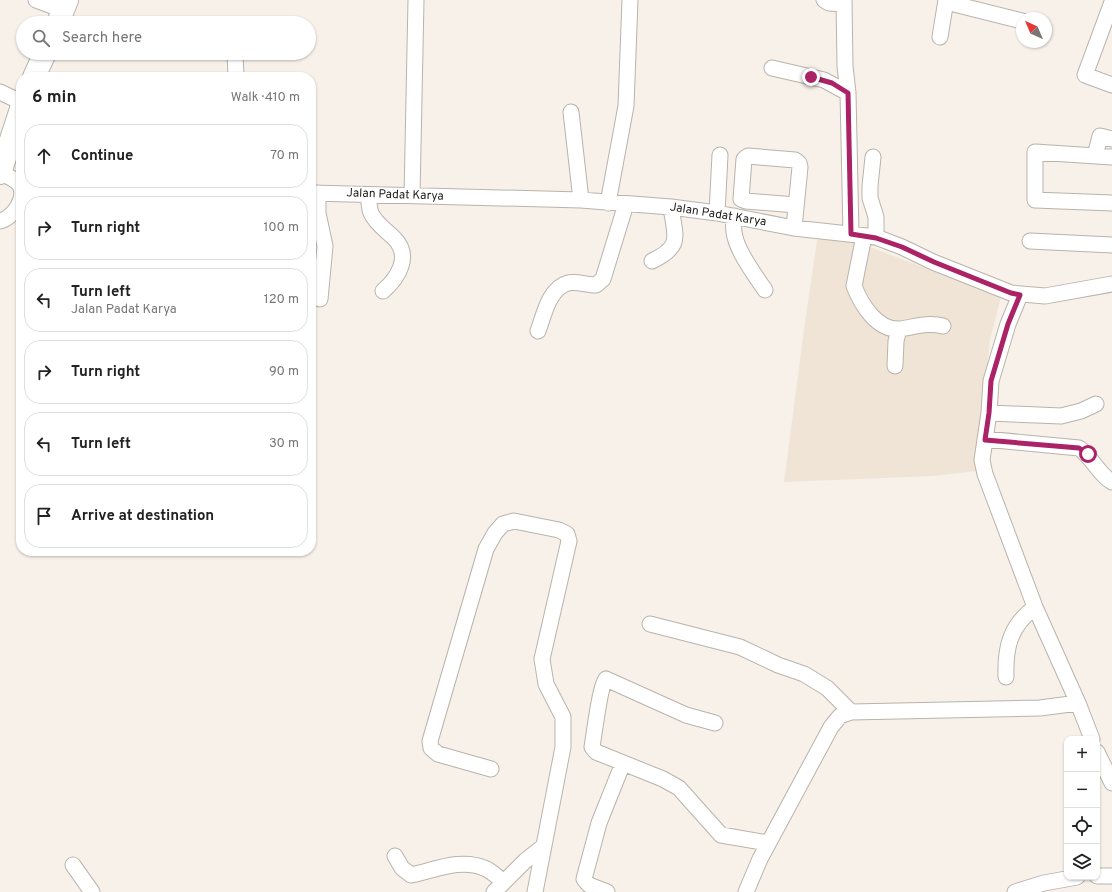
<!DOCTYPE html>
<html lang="en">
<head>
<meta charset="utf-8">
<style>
	:root { --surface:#fff; --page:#f6f6f6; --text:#222; --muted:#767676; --line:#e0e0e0 }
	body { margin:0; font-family:Overpass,sans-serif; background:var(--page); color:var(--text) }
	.controls { position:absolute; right:12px; bottom:12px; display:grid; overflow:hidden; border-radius:8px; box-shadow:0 1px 3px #0004 }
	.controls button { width:36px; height:36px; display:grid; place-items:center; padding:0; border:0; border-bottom:1px solid var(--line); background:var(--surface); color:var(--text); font:20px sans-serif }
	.compass { position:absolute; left:1016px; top:12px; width:36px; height:36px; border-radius:50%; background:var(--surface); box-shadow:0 1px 3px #0004; rotate:316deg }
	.stop { position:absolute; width:12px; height:12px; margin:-9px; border:3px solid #ab2266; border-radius:50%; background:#fff }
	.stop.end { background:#ab2266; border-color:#fff; box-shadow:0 1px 4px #0008 }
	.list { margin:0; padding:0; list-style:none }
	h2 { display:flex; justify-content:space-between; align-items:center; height:52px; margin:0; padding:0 16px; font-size:17px }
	h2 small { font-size:13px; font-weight:400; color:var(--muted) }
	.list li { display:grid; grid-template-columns:26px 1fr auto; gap:12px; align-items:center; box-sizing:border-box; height:64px; margin:0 8px 8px; padding:0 8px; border:1px solid var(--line); border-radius:16px }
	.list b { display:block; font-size:15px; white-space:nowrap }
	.list p { margin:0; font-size:13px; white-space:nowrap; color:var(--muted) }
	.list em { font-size:13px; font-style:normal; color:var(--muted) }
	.icon { flex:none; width:22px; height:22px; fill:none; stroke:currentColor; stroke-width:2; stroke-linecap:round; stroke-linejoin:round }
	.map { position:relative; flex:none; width:1112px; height:892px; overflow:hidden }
	.search { position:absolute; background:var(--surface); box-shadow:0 1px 3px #0004; left:16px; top:16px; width:300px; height:44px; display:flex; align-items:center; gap:10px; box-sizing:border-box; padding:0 14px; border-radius:22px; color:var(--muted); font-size:15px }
	.panel { position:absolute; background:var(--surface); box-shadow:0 1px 3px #0004; left:16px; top:72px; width:300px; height:484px; border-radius:16px }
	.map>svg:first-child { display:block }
</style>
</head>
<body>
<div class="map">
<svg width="1112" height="892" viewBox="0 0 1112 892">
	<rect width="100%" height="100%" fill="#f7f1ea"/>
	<!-- built -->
	<path fill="#f0e4d7" d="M 818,234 L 844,237 L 1001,297 L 990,340 L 976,471 L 934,476 L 784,482 L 805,322 Z"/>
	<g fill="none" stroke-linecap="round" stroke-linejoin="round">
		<defs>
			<path id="minor" d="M 36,0 L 63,10
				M 824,0 L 829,3 L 844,4
				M 844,0 L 845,66 L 848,93 L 851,234
				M 946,2 L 1022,21
				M 1112,2 L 1085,75 L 1112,85
				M 940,37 L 946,0
				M 235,53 L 236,77
				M 772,68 L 824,80 L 848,93
				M 0,92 L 21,102
				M 571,112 L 581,200
				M 1095,156 L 1100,136 L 1112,139
				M 873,157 L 870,186 L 870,198 L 876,217 L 876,237
				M 1112,157 L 1035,152 L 1035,200 L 1112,203
				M 311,193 L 581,200 L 671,207 L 717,213 L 794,228 L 876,237 L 902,247 L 933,262 L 1011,293 L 1045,296 L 1112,284
				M 318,193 L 318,213 L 325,246 L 320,299
				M 368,195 C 369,201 369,208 371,213 C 376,224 386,230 394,238 C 412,256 398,278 383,291
				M 412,196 L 416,0
				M 608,203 L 626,106 L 630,0
				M 717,213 L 720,155
				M 734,216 C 734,221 733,227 734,232 C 736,250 755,275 765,290
				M 0,221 C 13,218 28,197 19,184 C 14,178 6,176 0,172
				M 794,228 L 800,167 L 799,163 L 795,160 L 748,156 L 744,159 L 741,199 L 746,201 L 796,205
				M 864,236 L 854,286 C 861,304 877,331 900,329 C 915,327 927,322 943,326
				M 1030,241 L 1112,245
				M 652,261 C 683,246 675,237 671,207
				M 1020,295 L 1008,324 L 991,381 L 989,413 L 982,460 L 985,474 L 1035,607 L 1078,703 L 1092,739
				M 538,331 C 544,315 549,288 568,283 C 576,281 588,285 596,285 L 603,279 L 626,204
				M 895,366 L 896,341 L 899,329
				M 989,413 L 1061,416 L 1081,411 L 1096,404
				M 985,439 L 1079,448 C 1092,457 1099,475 1112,482
				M 650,624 L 740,647 L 778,665 L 804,674 L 827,688 L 851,712
				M 1006,677 C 1005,647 1010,626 1035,607
				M 715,723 L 686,715 L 606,679 C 600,685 594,736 592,747 L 596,752 L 663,779 L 679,788 L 721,835 L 768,843
				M 1097,752 L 1112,783
				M 491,769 L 438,754 L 431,748 L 430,741 L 486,549 L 495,533 L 503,524 L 514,521 L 559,530 L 567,534 L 569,541 L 542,659 L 546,684 L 563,717 L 563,747 L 535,892
				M 395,856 L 402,868 L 411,875 C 435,870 461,858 484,868 C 491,870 498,878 504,882
				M 73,865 L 92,892
				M 1097,876 L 1112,876
				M 494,892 L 525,861 L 544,846
				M 607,892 L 589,885 L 584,879 L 599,823 L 623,763
				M 746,892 L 760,859 L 831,727 L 840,716 L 851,712 L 1040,708 L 1078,703
				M 1015,892 L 1044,883 L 1077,877"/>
			<path id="highway" d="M 58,23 L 67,0
				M 34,77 L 45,53
				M 0,173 L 21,109"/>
		</defs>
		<!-- minor casing -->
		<use href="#minor" stroke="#b9b3ac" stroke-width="17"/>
		<!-- highway casing -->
		<use href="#highway" stroke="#b9b3ac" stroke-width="24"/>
		<!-- minor -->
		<use href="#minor" stroke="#fff" stroke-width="15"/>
		<!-- highway -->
		<use href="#highway" stroke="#fff" stroke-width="22"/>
	</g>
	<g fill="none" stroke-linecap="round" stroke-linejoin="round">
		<!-- route -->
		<path stroke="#ab2266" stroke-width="5" d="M 811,77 L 832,83 L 848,93 L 851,234 L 876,238 L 902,247 L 934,262 L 1011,293 L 1020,295 L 1008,324 L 991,381 L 989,413 L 985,440 L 1079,448 L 1088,454"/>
	</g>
	<g text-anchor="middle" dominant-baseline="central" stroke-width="3" stroke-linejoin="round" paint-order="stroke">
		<!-- street labels -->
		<g font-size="12" fill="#1e1c19" stroke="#fff">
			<text transform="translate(395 195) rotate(2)">Jalan Padat Karya</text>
			<text transform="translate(718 215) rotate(9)">Jalan Padat Karya</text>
		</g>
	</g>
</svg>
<div class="controls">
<button>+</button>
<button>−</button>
<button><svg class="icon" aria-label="locate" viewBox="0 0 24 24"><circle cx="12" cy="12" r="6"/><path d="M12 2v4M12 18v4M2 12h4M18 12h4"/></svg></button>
<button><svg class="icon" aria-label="layers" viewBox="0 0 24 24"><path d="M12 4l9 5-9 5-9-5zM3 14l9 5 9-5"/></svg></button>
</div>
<svg class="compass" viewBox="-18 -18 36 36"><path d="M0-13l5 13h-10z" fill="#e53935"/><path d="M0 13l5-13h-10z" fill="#767676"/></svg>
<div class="stop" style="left:1088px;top:454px"></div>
<div class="stop end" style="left:811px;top:77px"></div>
<div class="search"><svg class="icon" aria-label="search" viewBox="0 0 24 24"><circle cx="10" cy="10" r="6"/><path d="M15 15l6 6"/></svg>Search here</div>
<section class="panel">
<h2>6 min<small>Walk · 410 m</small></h2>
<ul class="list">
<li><svg class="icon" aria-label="ahead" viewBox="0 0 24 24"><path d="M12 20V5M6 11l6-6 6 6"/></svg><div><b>Continue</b></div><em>70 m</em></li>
<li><svg class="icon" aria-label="right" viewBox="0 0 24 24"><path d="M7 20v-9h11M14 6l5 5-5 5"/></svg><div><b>Turn right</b></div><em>100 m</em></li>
<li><svg class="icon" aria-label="left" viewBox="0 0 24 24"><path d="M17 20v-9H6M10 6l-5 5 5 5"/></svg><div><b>Turn left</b><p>Jalan Padat Karya</p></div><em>120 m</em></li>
<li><svg class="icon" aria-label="right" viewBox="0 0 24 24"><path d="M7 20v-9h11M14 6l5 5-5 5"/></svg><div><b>Turn right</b></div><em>90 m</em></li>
<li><svg class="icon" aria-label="left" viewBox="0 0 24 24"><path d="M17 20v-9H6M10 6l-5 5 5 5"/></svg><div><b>Turn left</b></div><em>30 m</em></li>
<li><svg class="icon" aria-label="arrive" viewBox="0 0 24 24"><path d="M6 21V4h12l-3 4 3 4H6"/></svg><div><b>Arrive at destination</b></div></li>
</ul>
</section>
</div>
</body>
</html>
